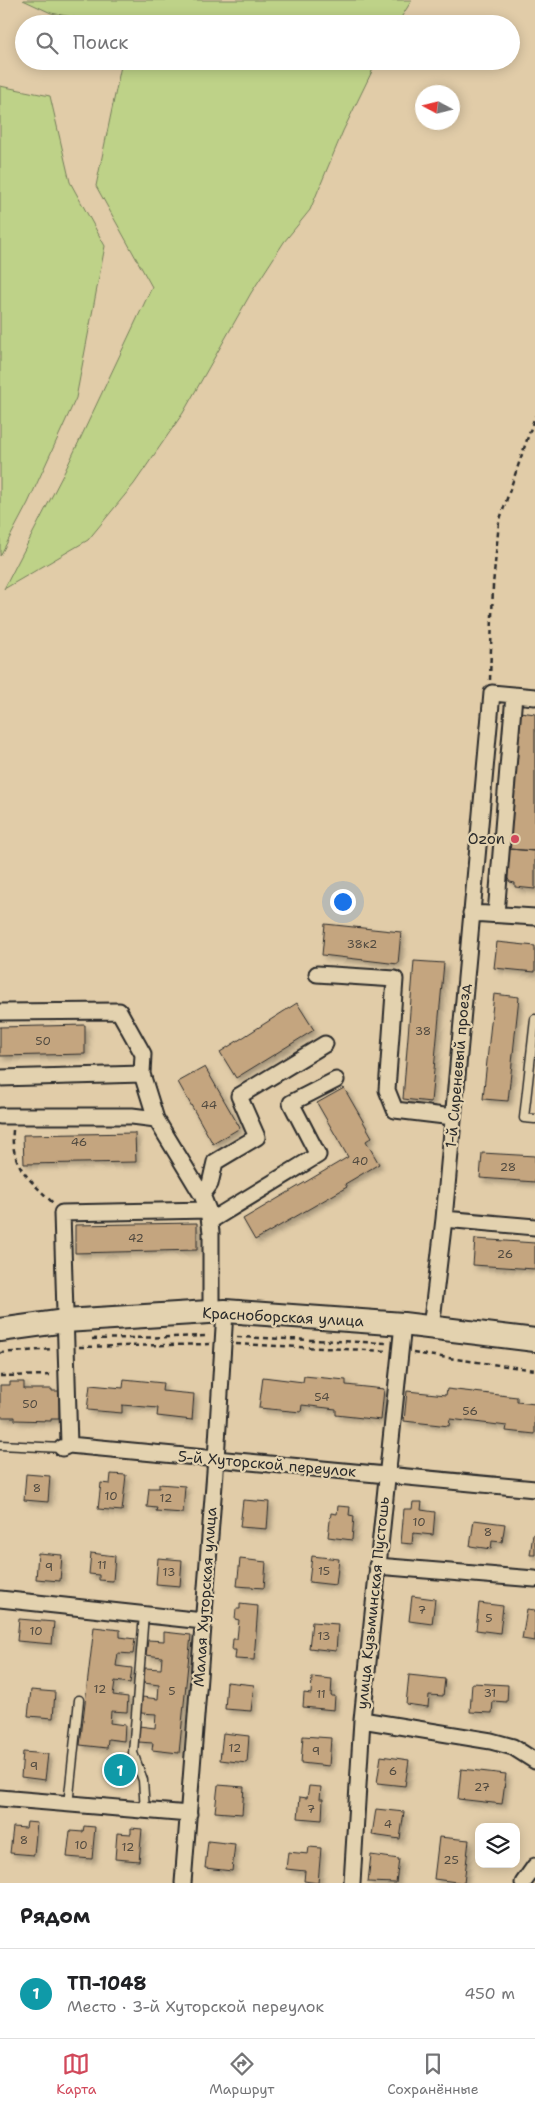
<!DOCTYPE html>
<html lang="ru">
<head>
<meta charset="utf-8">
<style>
	:root { --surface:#fff; --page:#f2f2f2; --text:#202124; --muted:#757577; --line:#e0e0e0; --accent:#d1495b }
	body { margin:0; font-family:"Shantell Sans",sans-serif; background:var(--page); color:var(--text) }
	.controls { position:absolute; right:15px; bottom:15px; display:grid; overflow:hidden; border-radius:10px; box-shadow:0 2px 12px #0003 }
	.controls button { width:45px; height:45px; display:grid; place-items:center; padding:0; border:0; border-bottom:1px solid var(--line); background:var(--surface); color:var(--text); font:25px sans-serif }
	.compass { position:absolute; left:415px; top:85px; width:45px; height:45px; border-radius:50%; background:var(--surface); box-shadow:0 2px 12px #0003; rotate:277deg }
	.you { position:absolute; left:342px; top:901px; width:18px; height:18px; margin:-12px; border:4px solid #fff; border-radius:50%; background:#1a73e8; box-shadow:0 0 0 8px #1a73e833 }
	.badge { display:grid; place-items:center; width:32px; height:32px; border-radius:50%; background:var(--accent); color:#fff; font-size:16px; font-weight:700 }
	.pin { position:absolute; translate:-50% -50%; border:2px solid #fff; box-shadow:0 1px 5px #0006 }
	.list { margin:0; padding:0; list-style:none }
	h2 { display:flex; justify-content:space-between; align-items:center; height:65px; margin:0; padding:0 20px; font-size:21px }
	h2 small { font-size:16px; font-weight:400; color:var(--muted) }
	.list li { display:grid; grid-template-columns:32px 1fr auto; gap:15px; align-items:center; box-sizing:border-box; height:90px; padding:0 20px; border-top:1px solid var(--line) }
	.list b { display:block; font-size:19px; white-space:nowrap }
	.list p { margin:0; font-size:16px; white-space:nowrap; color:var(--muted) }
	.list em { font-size:16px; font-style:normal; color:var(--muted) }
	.icon { flex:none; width:28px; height:28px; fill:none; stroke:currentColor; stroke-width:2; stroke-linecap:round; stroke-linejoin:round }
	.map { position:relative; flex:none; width:535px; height:1883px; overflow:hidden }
	.search { position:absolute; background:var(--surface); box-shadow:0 2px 12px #0003; left:15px; right:15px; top:15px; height:55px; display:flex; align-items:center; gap:12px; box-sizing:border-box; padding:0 18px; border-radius:28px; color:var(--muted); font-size:19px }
	.sheet { height:155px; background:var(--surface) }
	nav { display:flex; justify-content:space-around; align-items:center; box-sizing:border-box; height:70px; border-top:1px solid var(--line); background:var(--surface); font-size:14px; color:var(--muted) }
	nav a { display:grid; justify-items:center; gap:2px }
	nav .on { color:var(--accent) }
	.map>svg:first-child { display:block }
</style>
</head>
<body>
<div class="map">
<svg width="535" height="1883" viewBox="0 0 535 1883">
	<defs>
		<filter id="shadow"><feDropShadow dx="3.5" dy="3.5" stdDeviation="2.5" flood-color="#0004"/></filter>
	</defs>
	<rect width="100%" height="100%" fill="#e1cca8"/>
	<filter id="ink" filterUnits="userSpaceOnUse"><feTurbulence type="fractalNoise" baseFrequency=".02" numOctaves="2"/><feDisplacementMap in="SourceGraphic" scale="10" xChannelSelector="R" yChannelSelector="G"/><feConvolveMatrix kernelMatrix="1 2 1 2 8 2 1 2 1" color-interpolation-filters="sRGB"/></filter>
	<g filter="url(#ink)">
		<!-- green -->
		<path fill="#bed288" stroke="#747e5a" d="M 23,0 L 412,0 L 397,24 L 101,24 L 99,22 L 51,13 Z
			M 122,61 L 377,61 L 343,131 L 310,210 L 284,242 L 251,293 L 183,413 L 134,484 L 88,540 L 4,589 L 65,471 L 152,287 L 96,186 Z
			M 0,86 L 50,96 L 70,182 L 105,246 L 76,398 L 28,503 L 0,556 Z"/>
		<!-- building -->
		<path fill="#c4a57f" stroke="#2b2b2b" filter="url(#shadow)" d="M 520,712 L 535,714 L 535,851 L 509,849 Z
			M 509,849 L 535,851 L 535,889 L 515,887 L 515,883 L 510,882 L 506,876 Z
			M 325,924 L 401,932 L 398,964 L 322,955 Z
			M 497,942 L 535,946 L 535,972 L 494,968 Z
			M 414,961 L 444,963 L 431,1102 L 403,1099 Z
			M 494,994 L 519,997 L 508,1101 L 483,1099 Z
			M 297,1003 L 314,1030 L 236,1078 L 220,1052 Z
			M 85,1025 L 85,1054 L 0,1056 L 0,1027 Z
			M 205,1067 L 240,1128 L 213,1144 L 178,1082 Z
			M 344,1088 L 372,1137 L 366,1141 L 379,1164 L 345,1184 L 347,1187 L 255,1240 L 243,1219 L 348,1157 L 317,1103 Z
			M 135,1133 L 136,1162 L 24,1164 L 23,1135 Z
			M 482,1153 L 535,1156 L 535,1182 L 480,1178 Z
			M 197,1223 L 197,1250 L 75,1253 L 75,1225 Z
			M 475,1239 L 535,1243 L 535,1269 L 473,1265 Z
			M 304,1376 L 346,1380 L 346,1385 L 384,1389 L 381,1420 L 336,1415 L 336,1409 L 302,1405 L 301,1412 L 259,1408 L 263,1377 L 303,1382 Z
			M 124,1379 L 163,1383 L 162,1391 L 194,1394 L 192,1420 L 157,1416 L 158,1408 L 122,1405 L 122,1413 L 87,1410 L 90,1385 L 123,1388 Z
			M 10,1382 L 24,1382 L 24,1389 L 52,1389 L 52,1391 L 59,1391 L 59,1419 L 51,1419 L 51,1421 L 15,1420 L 15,1417 L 0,1417 L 0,1385 L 10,1385 Z
			M 447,1389 L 517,1397 L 517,1402 L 535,1404 L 535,1434 L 506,1431 L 507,1426 L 450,1419 L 449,1426 L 404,1421 L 407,1391 L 446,1395 Z
			M 26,1474 L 50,1476 L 48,1502 L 24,1500 Z
			M 111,1474 L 126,1475 L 122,1511 L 98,1509 L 101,1483 L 110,1484 Z
			M 159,1484 L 185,1486 L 183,1513 L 156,1511 L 157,1508 L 147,1507 L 149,1488 L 159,1488 Z
			M 243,1500 L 269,1502 L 267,1529 L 240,1527 Z
			M 413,1502 L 422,1502 L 421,1510 L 435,1512 L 433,1535 L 413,1533 L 412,1544 L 401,1543 L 404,1509 L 412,1509 Z
			M 338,1506 L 350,1507 L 349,1515 L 354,1516 L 352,1540 L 328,1537 L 331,1513 L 337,1514 Z
			M 474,1520 L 505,1524 L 502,1542 L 492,1541 L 491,1549 L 470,1546 Z
			M 533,1534 L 535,1534 L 535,1555 L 530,1555 Z
			M 38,1553 L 62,1555 L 60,1581 L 36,1579 Z
			M 91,1553 L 115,1556 L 113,1581 L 99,1580 L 99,1575 L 89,1574 Z
			M 312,1556 L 339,1559 L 336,1585 L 309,1582 Z
			M 158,1558 L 182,1560 L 180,1586 L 156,1584 Z
			M 240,1559 L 266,1562 L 264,1588 L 237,1586 Z
			M 412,1596 L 435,1599 L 432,1624 L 409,1621 Z
			M 479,1603 L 503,1606 L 500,1633 L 476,1630 Z
			M 240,1604 L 258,1606 L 254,1660 L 235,1659 L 236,1650 L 232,1650 L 233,1639 L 237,1639 L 239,1620 L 235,1619 L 236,1609 L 240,1609 Z
			M 527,1609 L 535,1610 L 535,1641 L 522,1639 Z
			M 19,1619 L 54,1622 L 52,1644 L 17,1641 Z
			M 312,1622 L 338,1624 L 336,1651 L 309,1648 Z
			M 94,1627 L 120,1630 L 120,1637 L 135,1639 L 133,1654 L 118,1653 L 116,1666 L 132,1668 L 130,1683 L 115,1681 L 113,1695 L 128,1697 L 127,1712 L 111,1711 L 110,1723 L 125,1725 L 124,1741 L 108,1739 L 107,1748 L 80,1745 Z
			M 164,1632 L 191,1635 L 179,1753 L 152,1750 L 153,1743 L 138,1742 L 139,1726 L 155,1728 L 156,1714 L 141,1713 L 142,1697 L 158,1699 L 159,1685 L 144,1683 L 145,1668 L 161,1669 L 162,1657 L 146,1655 L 148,1640 L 164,1641 Z
			M 409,1675 L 445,1679 L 443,1696 L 429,1695 L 428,1707 L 406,1704 Z
			M 312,1677 L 332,1679 L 331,1696 L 335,1696 L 334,1710 L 303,1707 L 304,1693 L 311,1694 Z
			M 227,1682 L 254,1685 L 251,1711 L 225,1709 Z
			M 472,1683 L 508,1685 L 507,1702 L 493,1701 L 492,1713 L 470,1712 Z
			M 31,1690 L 55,1692 L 53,1718 L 28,1716 Z
			M 223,1733 L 249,1736 L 247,1763 L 220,1760 Z
			M 303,1736 L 331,1738 L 329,1766 L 301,1763 Z
			M 23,1752 L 48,1754 L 45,1780 L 21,1777 Z
			M 381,1756 L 409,1760 L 405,1786 L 377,1783 Z
			M 111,1763 L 131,1766 L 129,1777 L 109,1774 Z
			M 461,1769 L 506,1774 L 502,1804 L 458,1799 Z
			M 218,1785 L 244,1787 L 242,1814 L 215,1812 Z
			M 309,1786 L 321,1787 L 320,1799 L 323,1799 L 322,1820 L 298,1818 L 300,1797 L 307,1798 Z
			M 376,1809 L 404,1812 L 400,1839 L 372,1835 Z
			M 27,1822 L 37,1823 L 34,1855 L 10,1853 L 13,1827 L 26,1828 Z
			M 84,1826 L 95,1827 L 92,1859 L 67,1857 L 70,1831 L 83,1832 Z
			M 131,1828 L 142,1829 L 139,1861 L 115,1859 L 117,1833 L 131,1834 Z
			M 439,1837 L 469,1840 L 464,1883 L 434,1879 Z
			M 208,1841 L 235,1844 L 232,1871 L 205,1868 Z
			M 309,1847 L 321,1848 L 318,1883 L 304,1881 L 305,1871 L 286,1869 L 288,1852 L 308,1854 Z
			M 371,1855 L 399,1859 L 396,1883 L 368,1882 Z"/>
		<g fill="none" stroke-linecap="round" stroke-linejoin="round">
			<defs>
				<path id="lane" d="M 535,1019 L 524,1118 L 535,1119
					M 0,1445 L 62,1448
					M 144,1614 L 133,1753 L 143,1780 L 145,1811
					M 68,1805 L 79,1700"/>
				<path id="street" d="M 471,913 L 535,917
					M 496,914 L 514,695
					M 317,974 L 395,979 L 387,1090 L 395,1110 L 453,1117
					M 0,1012 L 119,1011 L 143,1054 L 142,1074
					M 0,1078 L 142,1074 L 156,1119
					M 0,1116 L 132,1116 L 156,1119 L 202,1195 L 208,1210 L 211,1232 L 211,1311
					M 444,1219 L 535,1227
					M 210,1221 L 318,1155 L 291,1103 L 336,1080
					M 431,1328 L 444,1219 L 492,693 L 535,697
					M 69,1445 L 62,1213 L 208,1210 L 202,1195 L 210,1184 L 215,1162 L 257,1137 L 239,1096 L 325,1044
					M 62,1448 L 69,1445 L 535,1489
					M 377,1566 L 535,1579
					M 0,1599 L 203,1621
					M 362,1720 L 491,1741 L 513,1747 L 535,1761
					M 0,1798 L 189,1814
					M 183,1883 L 216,1459 L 225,1311
					M 352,1883 L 362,1720 L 403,1324
					M 523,1883 L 535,1866"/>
				<path id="secondary" d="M 0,1330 L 65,1321 L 225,1311 L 403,1324 L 535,1340"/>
			</defs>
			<!-- lane casing -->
			<use href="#lane" stroke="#2b2b2b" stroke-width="11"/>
			<!-- street casing -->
			<use href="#street" stroke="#2b2b2b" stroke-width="19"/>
			<!-- secondary casing -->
			<use href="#secondary" stroke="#2b2b2b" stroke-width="26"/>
			<!-- path -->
			<path stroke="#2b2b2b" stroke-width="2.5" stroke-dasharray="5 4" stroke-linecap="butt" d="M 490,680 L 493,585 L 499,522 L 535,416
				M 13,1130 C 10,1166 30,1180 53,1203
				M 237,1337 L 386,1343
				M 92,1339 L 209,1336
				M 236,1344 L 388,1351
				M 79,1347 L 211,1344
				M 0,1353 L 53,1349
				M 413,1353 L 535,1370
				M 0,1376 L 53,1375"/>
			<!-- lane -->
			<use href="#lane" stroke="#e3d2af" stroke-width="8"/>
			<!-- street -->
			<use href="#street" stroke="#e3d2af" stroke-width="15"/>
			<!-- secondary -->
			<use href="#secondary" stroke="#e3d2af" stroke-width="22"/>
		</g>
	</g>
	<!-- markers -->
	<circle fill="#d1495b" stroke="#e3d2af" stroke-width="2" cx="515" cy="839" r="5"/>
	<g text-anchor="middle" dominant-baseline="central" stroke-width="4.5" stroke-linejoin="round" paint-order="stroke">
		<!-- number labels -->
		<g font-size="12" fill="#514a40">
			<text x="362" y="944">38к2</text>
			<text x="423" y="1031">38</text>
			<text x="43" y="1041">50</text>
			<text x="209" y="1105">44</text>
			<text x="79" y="1142">46</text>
			<text x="360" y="1161">40</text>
			<text x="508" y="1167">28</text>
			<text x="136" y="1238">42</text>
			<text x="505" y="1254">26</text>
			<text x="322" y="1397">54</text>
			<text x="30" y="1404">50</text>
			<text x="470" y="1411">56</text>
			<text x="37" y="1488">8</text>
			<text x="111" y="1496">10</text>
			<text x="166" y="1498">12</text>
			<text x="419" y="1522">10</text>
			<text x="488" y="1532">8</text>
			<text x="102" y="1565">11</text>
			<text x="49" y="1567">9</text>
			<text x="324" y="1571">15</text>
			<text x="169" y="1572">13</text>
			<text x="422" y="1610">7</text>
			<text x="489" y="1618">5</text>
			<text x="36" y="1631">10</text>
			<text x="324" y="1636">13</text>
			<text x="100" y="1689">12</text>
			<text x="172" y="1691">5</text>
			<text x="490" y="1693">31</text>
			<text x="321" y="1694">11</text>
			<text x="235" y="1748">12</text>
			<text x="316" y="1751">9</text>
			<text x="34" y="1766">9</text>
			<text x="393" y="1771">6</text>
			<text x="482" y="1787">27</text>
			<text x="311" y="1809">7</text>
			<text x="388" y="1824">4</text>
			<text x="24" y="1840">8</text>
			<text x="81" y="1845">10</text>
			<text x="128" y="1847">12</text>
			<text x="451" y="1860">25</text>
		</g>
		<!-- poi labels -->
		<g font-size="15" fill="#2b2b2b" stroke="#e3d2af" text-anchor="end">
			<text x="505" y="839">Ozon</text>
		</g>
		<!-- street labels -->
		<g font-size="15" fill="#2b2b2b" stroke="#e3d2af">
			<text transform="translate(458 1066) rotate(-85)">1-й Сиреневый проезд</text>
			<text transform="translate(283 1317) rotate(3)">Красноборская улица</text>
			<text transform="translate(267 1464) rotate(5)">5-й Хуторской переулок</text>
			<text transform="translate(205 1597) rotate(-86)">Малая Хуторская улица</text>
			<text transform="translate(373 1603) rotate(-84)">улица Кузьминская Пустошь</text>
		</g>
	</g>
</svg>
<div class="controls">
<button><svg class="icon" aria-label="layers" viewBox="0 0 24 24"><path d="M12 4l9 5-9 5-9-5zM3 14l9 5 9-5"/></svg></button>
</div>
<svg class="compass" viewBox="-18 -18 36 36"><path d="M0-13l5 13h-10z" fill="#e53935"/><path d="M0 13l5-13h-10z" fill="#757577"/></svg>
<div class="you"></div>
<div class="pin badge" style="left:120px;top:1770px;background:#0f9aa8">1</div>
<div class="search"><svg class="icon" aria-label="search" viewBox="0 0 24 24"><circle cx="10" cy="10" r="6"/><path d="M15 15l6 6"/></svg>Поиск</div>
</div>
<section class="sheet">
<h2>Рядом<small></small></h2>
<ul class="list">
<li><span class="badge" style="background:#0f9aa8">1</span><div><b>ТП-1048</b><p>Место · 3-й Хуторской переулок</p></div><em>450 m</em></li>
</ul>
</section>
<nav>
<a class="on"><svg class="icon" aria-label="map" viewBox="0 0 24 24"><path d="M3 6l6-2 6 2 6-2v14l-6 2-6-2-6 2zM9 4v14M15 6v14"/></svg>Карта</a>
<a><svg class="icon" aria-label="directions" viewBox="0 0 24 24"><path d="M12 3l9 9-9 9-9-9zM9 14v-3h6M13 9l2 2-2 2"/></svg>Маршрут</a>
<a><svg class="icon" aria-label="saved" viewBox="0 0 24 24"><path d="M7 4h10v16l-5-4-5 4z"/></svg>Сохранённые</a>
</nav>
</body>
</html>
